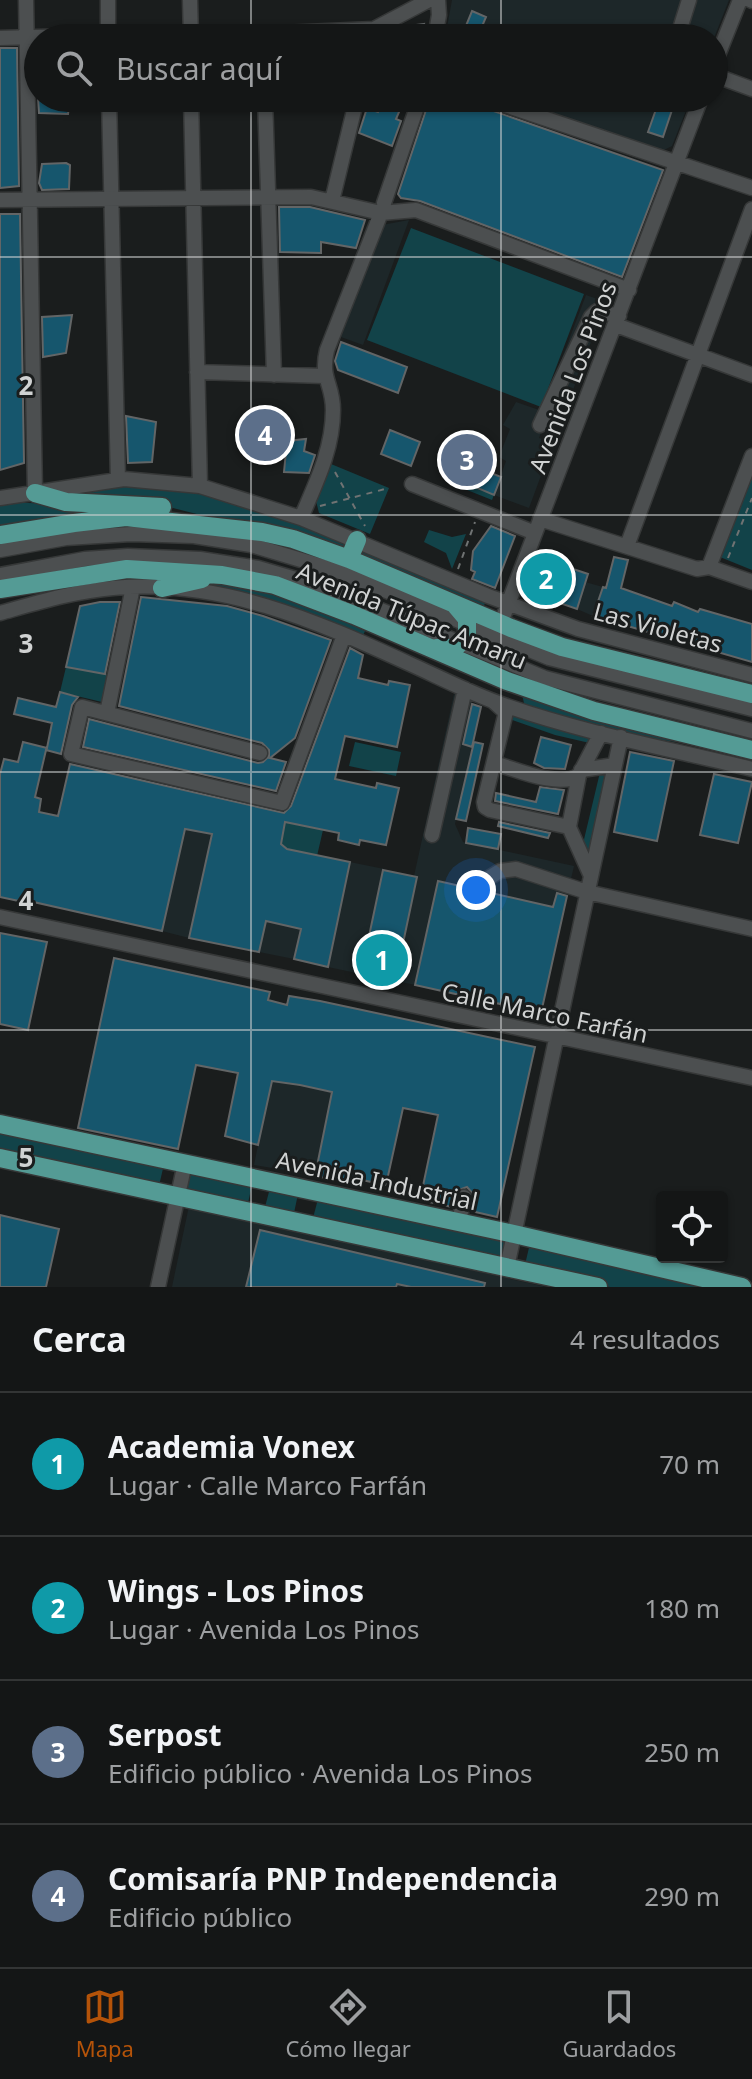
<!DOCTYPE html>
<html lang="es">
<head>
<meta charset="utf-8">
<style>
	:root { --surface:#141616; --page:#212323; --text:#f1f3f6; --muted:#9d9fa1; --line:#333535; --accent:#b45309 }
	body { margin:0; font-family:"Noto Sans",sans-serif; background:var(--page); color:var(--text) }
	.controls { position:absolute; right:24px; bottom:24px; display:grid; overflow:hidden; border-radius:8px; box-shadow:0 2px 6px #0004 }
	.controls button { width:72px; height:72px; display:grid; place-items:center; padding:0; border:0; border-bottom:2px solid var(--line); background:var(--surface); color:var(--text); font:40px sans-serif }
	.you { position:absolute; left:476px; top:890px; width:28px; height:28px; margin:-20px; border:6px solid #fff; border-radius:50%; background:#1a73e8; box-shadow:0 0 0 12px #1a73e833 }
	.badge { display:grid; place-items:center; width:52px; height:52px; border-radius:50%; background:var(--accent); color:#fff; font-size:26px; font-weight:700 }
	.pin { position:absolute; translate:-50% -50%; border:4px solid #fff; box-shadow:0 2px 8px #0006 }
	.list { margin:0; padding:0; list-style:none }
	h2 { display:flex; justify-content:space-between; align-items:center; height:104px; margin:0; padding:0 32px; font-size:34px }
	h2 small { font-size:26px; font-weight:400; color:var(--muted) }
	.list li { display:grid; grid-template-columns:52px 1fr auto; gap:24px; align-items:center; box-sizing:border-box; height:144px; padding:0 32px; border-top:2px solid var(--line) }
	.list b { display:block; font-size:30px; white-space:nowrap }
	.list p { margin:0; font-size:26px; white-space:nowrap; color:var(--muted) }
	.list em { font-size:26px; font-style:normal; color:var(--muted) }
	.icon { flex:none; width:44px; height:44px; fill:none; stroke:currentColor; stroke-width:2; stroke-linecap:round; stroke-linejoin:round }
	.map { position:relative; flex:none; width:752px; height:1287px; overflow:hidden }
	.search { position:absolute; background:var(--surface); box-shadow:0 2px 6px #0004; left:24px; right:24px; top:24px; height:88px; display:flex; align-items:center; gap:20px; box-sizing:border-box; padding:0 28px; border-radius:44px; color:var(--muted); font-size:30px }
	.sheet { height:680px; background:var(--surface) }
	nav { display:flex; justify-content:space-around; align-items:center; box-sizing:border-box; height:112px; border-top:2px solid var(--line); background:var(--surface); font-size:22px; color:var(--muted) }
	nav a { display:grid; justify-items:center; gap:4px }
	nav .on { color:var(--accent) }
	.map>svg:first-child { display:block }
</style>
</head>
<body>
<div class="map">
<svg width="752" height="1287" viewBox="0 0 752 1287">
	<rect width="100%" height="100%" fill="#1a1d1d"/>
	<!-- built -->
	<path fill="#1d2729" d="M 452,0 L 729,0 L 714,38 L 445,38 Z
		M 506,98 L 691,98 L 672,146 L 660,152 Z
		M 409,220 L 363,345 L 341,337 L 382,225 Z
		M 586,295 L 606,302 L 573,390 L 558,385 L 539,438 L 553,443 L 529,508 L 494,495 L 506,461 L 499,457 L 510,429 L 503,425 L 516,402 L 542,411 Z
		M 585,582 L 603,587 L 593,616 L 577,609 Z
		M 454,694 L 481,707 L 455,824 L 463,842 L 574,866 L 564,909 L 438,881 L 416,985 L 395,981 L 417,877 L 414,876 Z
		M 185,829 L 212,834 L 189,938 L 162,931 Z
		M 350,862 L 384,869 L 361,974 L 328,967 Z
		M 266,921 L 301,929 L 294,959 L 259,952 Z
		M 271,1081 L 332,1092 L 315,1175 L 254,1165 Z
		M 189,1206 L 546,1287 L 172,1287 Z"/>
	<!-- green -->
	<path fill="#124349" d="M 411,228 L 584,294 L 541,407 L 367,340 Z
		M 331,464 L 389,488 L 370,534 L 319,513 L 316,501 Z
		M 452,469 L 470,476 L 468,484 L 494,495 L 492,500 L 447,482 Z
		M 752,475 L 752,570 L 720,557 Z
		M 125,481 L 200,488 L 351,542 L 348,552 L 161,505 L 15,498 Z
		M 0,502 L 116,506 L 0,534 Z
		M 429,530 L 452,537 L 466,534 L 452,569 L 446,553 L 424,542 Z
		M 360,547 L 487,598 L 481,613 L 360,562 Z
		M 223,577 L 276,587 L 365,631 L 361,640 L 191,588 Z
		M 66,667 L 107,674 L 102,702 L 60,692 Z
		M 521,690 L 702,745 L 621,735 L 522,709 L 524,703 Z
		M 519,712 L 599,734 L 594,744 L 555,735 L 504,717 Z
		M 355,742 L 401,752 L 396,776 L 349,766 Z
		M 613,767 L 591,869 L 581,852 L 601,768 Z
		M 285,822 L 323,830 L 317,856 L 281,847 Z
		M 0,1124 L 165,1160 L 158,1190 L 0,1155 Z
		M 187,1165 L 252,1185 L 248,1203 L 180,1195 Z
		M 270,1188 L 298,1194 L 294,1213 L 265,1207 Z
		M 318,1199 L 512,1235 L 505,1265 L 313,1218 Z
		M 531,1239 L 741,1287 L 610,1287 L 524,1269 Z"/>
	<!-- building -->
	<path fill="#16566d" stroke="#626566" stroke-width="2" d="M 472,11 L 486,17 L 477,38 L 461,38 Z
		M 424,24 L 421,38 L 387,38 L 407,30 L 409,26 Z
		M 0,48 L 17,48 L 19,186 L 0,188 Z
		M 38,98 L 70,98 L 68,114 L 39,113 Z
		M 384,98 L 405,98 L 396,119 L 401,121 L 392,146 L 359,133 L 367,108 L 378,112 Z
		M 430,98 L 456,98 L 663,170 L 622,277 L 420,201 L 401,198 L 398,194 Z
		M 660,98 L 676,98 L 663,137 L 648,132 Z
		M 66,163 L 70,165 L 69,189 L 42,190 L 39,183 L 42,164 Z
		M 279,207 L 310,207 L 365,220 L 356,248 L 321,242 L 321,253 L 280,252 Z
		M 0,214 L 20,214 L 24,463 L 0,470 Z
		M 72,315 L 66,353 L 43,357 L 42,317 Z
		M 341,342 L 407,367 L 398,393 L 338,370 L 335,361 Z
		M 126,416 L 156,422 L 152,462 L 128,463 Z
		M 390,430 L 420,442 L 411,466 L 381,454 Z
		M 461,436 L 470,439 L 469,444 L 486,451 L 479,468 L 501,477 L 494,495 L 468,484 L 470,476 L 448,467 Z
		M 306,439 L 304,451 L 315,455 L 309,473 L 284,472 L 287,441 Z
		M 491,526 L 515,536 L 495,588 L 472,579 L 475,572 L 471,570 L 473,551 Z
		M 537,557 L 588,574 L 577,609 L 557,602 L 555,607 L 526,597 L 523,592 Z
		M 614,557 L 628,560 L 621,588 L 672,606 L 674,602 L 698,612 L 700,609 L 752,624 L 752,662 L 593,616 L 603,587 L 606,588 Z
		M 141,597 L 227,606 L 263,616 L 331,640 L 295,738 L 270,758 L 286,762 L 276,791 L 83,747 L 89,719 L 258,763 L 263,762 L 269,756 L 269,750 L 262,743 L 119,706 Z
		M 100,602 L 120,602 L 105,674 L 66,667 L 80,606 Z
		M 350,648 L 363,655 L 358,678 L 388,685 L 389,681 L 410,685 L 397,747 L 345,736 L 335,779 L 376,788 L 377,783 L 399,788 L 386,845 L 360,840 L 359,845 L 338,840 L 339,833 L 285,822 L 281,844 L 287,849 L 350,862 L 328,967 L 294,959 L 301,929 L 266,921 L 259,952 L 189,938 L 212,834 L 185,829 L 162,931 L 20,899 L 19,901 L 0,897 L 0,774 L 4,759 L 18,762 L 23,742 L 47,748 L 52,723 L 14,714 L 18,698 L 56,707 L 60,692 L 78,697 L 72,705 L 61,754 L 46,750 L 35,797 L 41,799 L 39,812 L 58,816 L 70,764 L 284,813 L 291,806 Z
		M 472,704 L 481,707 L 472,747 L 463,744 Z
		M 541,737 L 571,745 L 565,769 L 544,768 L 534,763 Z
		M 474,742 L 483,744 L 466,821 L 456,819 Z
		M 630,752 L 674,761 L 657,841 L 614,832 Z
		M 714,774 L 752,782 L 738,843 L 700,835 Z
		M 540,787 L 564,790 L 558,814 L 495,801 L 496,793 L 536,802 Z
		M 499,822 L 550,833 L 548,838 L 498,826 Z
		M 468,828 L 501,834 L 498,849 L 466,843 Z
		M 383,870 L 417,877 L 395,981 L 361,974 Z
		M 438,881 L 553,907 L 557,893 L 567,896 L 541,1013 L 415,985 Z
		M 0,933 L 47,942 L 28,1030 L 0,1024 Z
		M 114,958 L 270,992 L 268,1000 L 287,1005 L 289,996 L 320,1001 L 535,1047 L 497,1217 L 471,1211 L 474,1195 L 467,1187 L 456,1191 L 452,1207 L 420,1200 L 438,1115 L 403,1108 L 386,1185 L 352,1178 L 350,1183 L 315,1176 L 332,1092 L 300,1085 L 272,1081 L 258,1145 L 225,1136 L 238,1073 L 196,1065 L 178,1149 L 78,1128 Z
		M 0,1215 L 59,1229 L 46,1287 L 0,1287 Z
		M 260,1230 L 485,1283 L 484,1287 L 411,1287 L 397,1284 L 396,1287 L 246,1287 Z"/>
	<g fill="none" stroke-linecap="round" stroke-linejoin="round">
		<defs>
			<path id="minor" d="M 26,0 L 35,493
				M 108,0 L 108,38
				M 190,0 L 191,38
				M 750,0 L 752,1
				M 0,38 L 108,35 L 191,37 L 374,29 L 429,0
				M 435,38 L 439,15 L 438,0
				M 681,38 L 679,32 L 689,0
				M 714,65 L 740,0
				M 714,75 L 752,89
				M 109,98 L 118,480
				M 191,98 L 200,486
				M 265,98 L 274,375
				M 484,98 L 752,188
				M 0,200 L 311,197 L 381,213 L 416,210 L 629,290
				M 332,201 L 357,98
				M 384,203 L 420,98
				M 616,325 L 752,375
				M 197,372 L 324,376
				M 540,425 L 591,317 L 597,311 L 619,316
				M 412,484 L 535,533
				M 0,498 L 124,479 L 200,486 L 301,518 L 488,596 L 578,629 L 752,675
				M 301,518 C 316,483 333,449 333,410 C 333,383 320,379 327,350 L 381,213
				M 540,519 L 697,569 L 709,567 L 752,582
				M 627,546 L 752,209
				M 0,550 L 66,538 L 131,534 L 194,536 L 251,545 L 338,571 L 549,658 L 752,709
				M 709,567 L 752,456
				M 0,575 L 85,559 L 128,556 L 200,559 L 258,568 L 330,589 L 545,678 L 752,731
				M 0,613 C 36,603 75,591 113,588 C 219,578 316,621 410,664 C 441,678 472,694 504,705 C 584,733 670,749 752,769
				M 497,633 L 701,98
				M 494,702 L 504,711 L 505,716 L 484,802 L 485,807 L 490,810 L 569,827
				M 107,713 L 133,587
				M 260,753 L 82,707 L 71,754 L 282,803 L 344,635
				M 494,763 C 515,769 560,789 579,775
				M 581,770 L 615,765
				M 432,835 L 465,689
				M 591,876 L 569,827 L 579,775 L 601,733
				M 487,879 L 500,871 L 516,869 L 587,892 L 752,929
				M 0,917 L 752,1078
				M 459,1222 L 464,1197
				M 507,1267 L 621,737
				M 158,1287 L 185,1163"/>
			<path id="major" d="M 35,493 L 66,502 L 162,507
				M 0,535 L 74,523 L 126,517 L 262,532 L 293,539 L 349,559 L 511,628 L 562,647 L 752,694
				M 349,559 L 357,540
				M 162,588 L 202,579
				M 0,589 L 127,569 L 222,575 L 275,585 L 354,615 L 507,681 L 594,711 L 752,750
				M 436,648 L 455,648 L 467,636 L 467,619 L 456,606
				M 0,1124 L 514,1234 L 742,1287
				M 0,1158 L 598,1287"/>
		</defs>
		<!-- minor casing -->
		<use href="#minor" stroke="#363838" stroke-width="17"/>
		<!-- major casing -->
		<use href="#major" stroke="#363838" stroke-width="21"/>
		<!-- path -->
		<path stroke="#707373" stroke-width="2" stroke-dasharray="6 6" stroke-linecap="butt" d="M 335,472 L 365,526
			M 320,506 L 389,488
			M 728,558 L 752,498
			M 458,569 L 475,522"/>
		<!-- minor -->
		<use href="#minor" stroke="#4c4f50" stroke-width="14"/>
		<!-- major -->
		<use href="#major" stroke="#549b95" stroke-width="18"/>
	</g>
	<!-- grid -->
	<path fill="none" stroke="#d0d2d2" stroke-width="2" stroke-opacity="0.55" d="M 251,0 L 251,38M 501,0 L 501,38M 251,98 L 251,1287M 501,98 L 501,1287M 0,257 L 752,257M 0,515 L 752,515M 0,772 L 752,772M 0,1030 L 752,1030"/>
	<g text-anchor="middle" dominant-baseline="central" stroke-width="6" stroke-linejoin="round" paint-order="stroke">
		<!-- street labels -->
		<g font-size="24" fill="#d0d2d2" stroke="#1a1d1d">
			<text transform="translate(572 377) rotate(-69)">Avenida Los Pinos</text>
			<text transform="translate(412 615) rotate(22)">Avenida Túpac Amaru</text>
			<text transform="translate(658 627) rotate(15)">Las Violetas</text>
			<text transform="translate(545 1012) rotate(12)">Calle Marco Farfán</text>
			<text transform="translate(377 1180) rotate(12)">Avenida Industrial</text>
		</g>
	</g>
	<g font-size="26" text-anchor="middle" font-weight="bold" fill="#d0d2d2" stroke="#1a1d1d" stroke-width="6" stroke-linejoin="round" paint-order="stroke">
		<text x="26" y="395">2</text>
		<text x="26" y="653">3</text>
		<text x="26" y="910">4</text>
		<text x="26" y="1167">5</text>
	</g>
</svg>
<div class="controls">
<button><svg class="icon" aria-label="locate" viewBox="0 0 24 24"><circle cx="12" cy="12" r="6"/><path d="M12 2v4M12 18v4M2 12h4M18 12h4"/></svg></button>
</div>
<div class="you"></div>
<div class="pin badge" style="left:382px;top:960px;background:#0f9aa8">1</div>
<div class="pin badge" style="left:546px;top:579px;background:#0f9aa8">2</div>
<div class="pin badge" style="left:467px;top:460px;background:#5c6f8a">3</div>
<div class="pin badge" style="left:265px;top:435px;background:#5c6f8a">4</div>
<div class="search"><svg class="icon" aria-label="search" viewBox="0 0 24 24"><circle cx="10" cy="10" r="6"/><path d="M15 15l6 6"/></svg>Buscar aquí</div>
</div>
<section class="sheet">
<h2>Cerca<small>4 resultados</small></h2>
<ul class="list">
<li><span class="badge" style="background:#0f9aa8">1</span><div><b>Academia Vonex</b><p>Lugar · Calle Marco Farfán</p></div><em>70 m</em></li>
<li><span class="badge" style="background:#0f9aa8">2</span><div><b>Wings - Los Pinos</b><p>Lugar · Avenida Los Pinos</p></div><em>180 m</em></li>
<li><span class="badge" style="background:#5c6f8a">3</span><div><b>Serpost</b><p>Edificio público · Avenida Los Pinos</p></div><em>250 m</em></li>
<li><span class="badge" style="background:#5c6f8a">4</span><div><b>Comisaría PNP Independencia</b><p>Edificio público</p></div><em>290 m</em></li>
</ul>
</section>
<nav>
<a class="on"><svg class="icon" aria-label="map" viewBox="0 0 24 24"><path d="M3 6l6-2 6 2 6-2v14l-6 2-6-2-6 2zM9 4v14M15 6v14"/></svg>Mapa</a>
<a><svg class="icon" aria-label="directions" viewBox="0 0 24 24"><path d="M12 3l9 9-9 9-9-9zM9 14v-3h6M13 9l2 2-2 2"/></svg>Cómo llegar</a>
<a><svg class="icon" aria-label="saved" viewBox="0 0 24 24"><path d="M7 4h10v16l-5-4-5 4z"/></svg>Guardados</a>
</nav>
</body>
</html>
